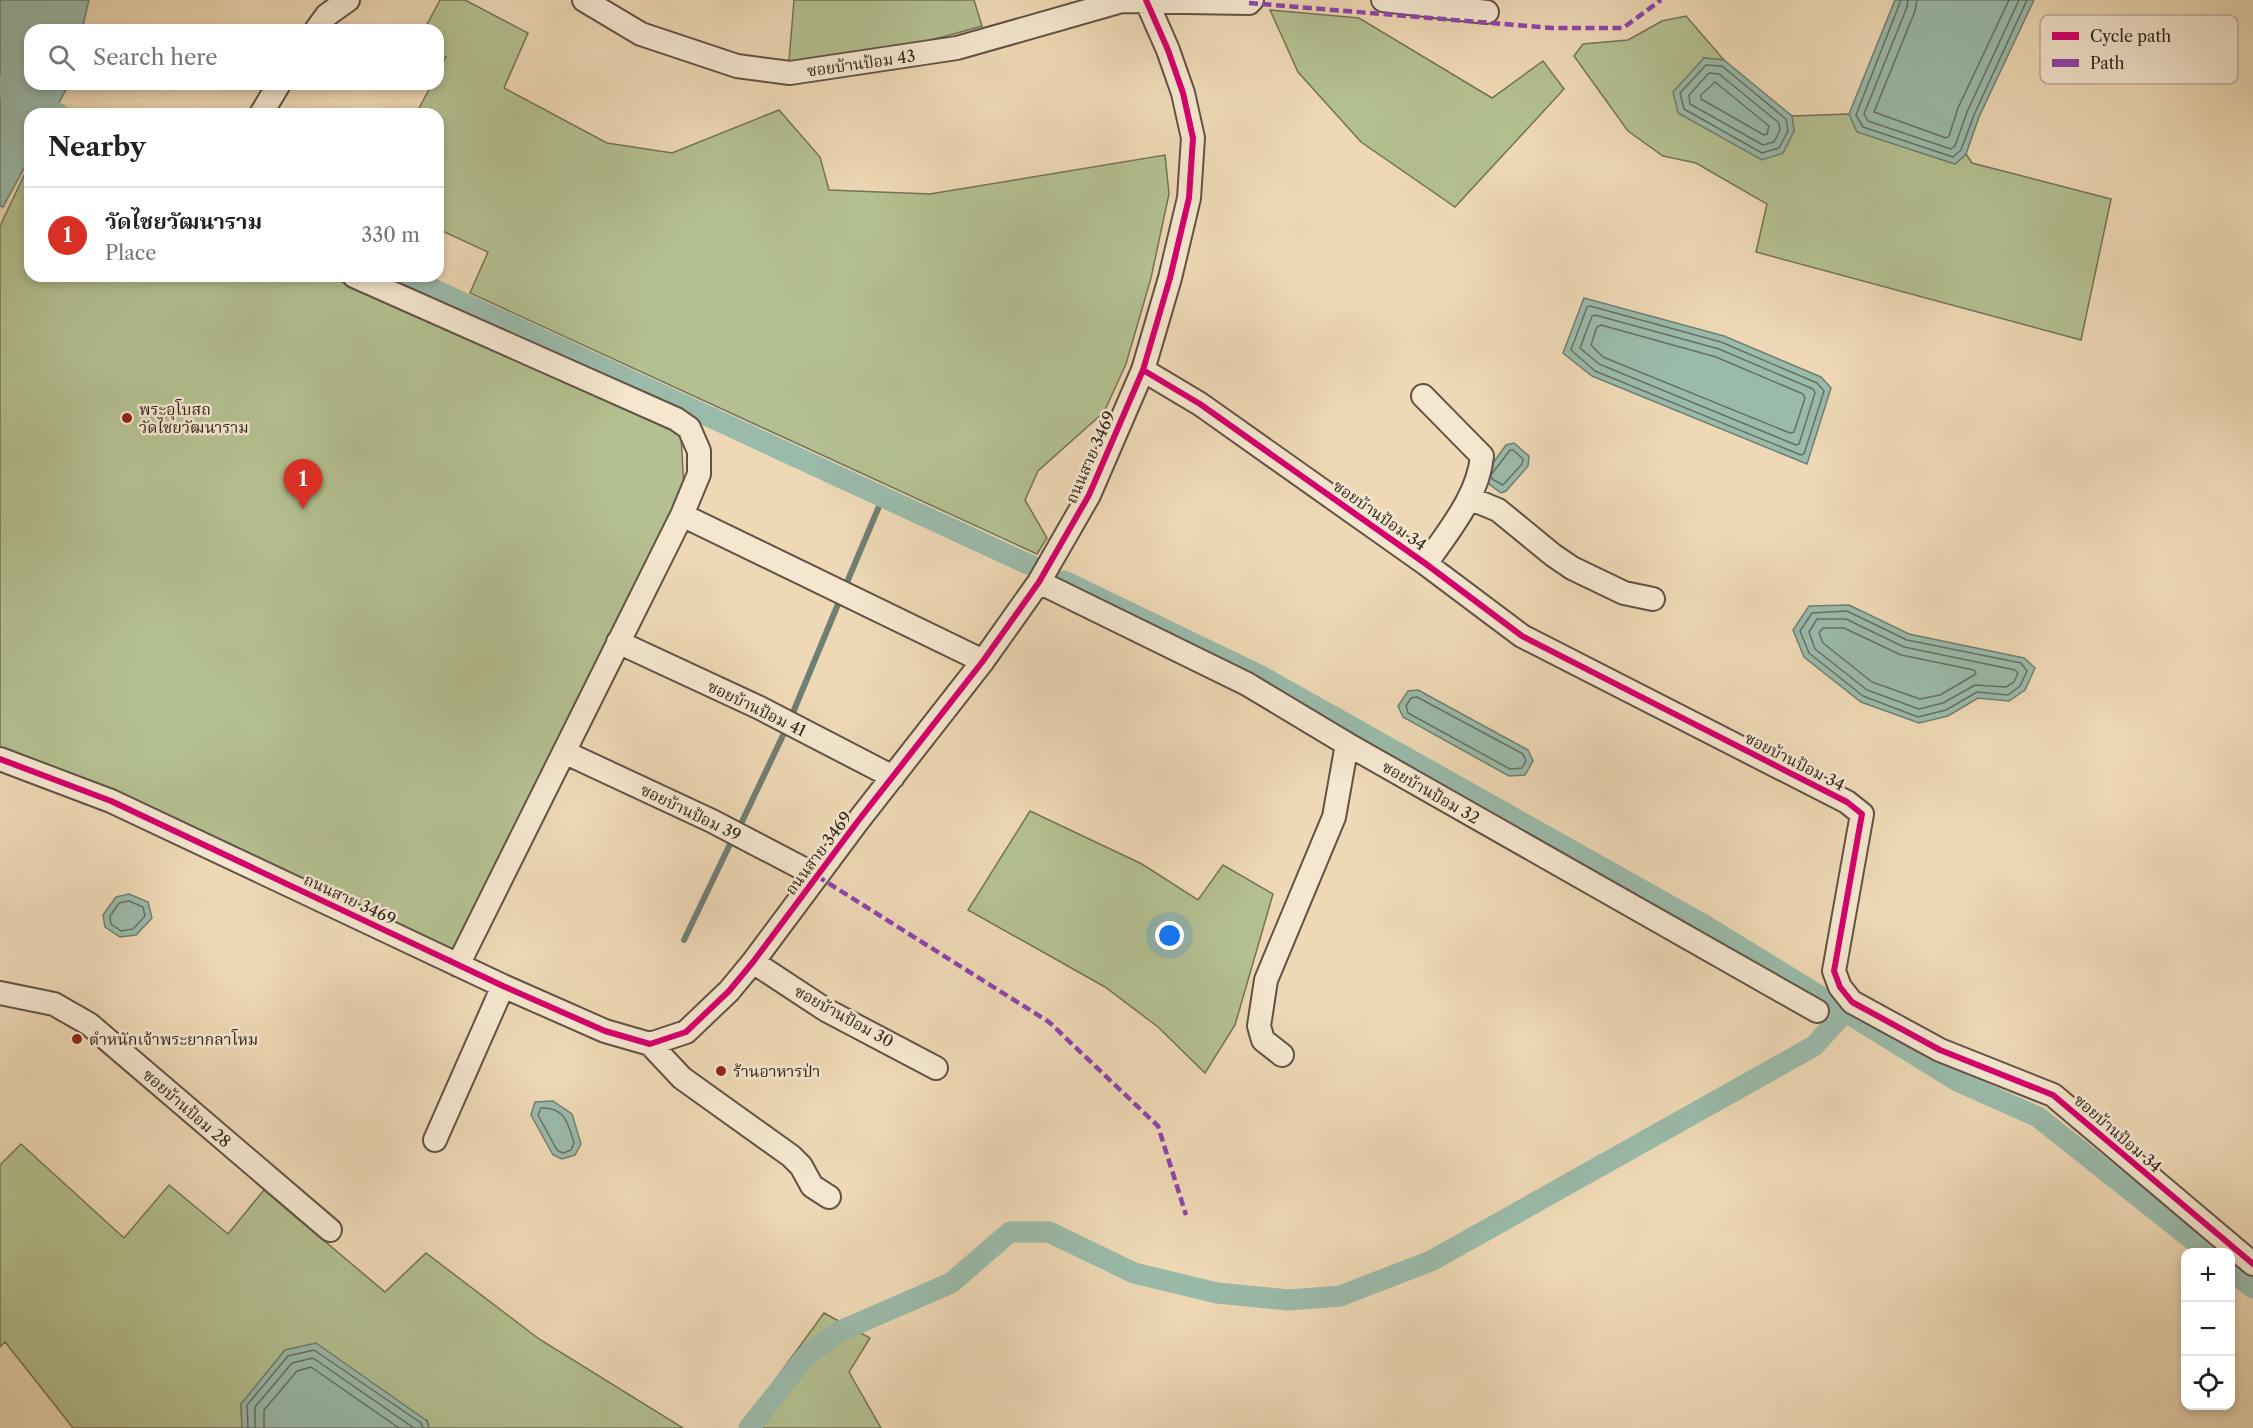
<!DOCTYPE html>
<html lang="en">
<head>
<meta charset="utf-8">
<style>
	:root { --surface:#fff; --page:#f6f6f6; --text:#222; --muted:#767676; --line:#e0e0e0; --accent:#d93025 }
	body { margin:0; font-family:"Libre Caslon Text","Noto Serif Thai",serif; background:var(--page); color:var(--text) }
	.controls { position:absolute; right:18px; bottom:18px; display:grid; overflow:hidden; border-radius:12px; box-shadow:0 3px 9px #0003 }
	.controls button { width:54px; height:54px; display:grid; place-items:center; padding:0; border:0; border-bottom:2px solid var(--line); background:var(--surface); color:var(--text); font:30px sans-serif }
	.you { position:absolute; left:1170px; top:936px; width:21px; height:21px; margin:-15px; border:4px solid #fff; border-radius:50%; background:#1a73e8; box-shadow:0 0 0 9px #1a73e833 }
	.badge { display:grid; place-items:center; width:39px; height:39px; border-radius:50%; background:var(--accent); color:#fff; font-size:20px; font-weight:700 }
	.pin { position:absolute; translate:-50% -50px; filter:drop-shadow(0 2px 3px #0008) }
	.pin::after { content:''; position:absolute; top:32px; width:21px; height:18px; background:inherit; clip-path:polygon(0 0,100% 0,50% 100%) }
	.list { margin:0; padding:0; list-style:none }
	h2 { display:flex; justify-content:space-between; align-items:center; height:78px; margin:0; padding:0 24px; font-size:26px }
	h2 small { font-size:20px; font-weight:400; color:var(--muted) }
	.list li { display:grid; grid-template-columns:39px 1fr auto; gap:18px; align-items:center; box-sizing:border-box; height:96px; padding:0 24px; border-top:2px solid var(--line) }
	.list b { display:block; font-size:22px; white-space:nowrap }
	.list p { margin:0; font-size:20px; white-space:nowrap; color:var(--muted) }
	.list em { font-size:20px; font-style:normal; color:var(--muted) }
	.icon { flex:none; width:33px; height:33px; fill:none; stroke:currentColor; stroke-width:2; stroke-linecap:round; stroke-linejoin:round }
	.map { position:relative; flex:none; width:2253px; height:1428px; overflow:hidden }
	.search { position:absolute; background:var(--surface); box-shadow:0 3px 9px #0003; left:24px; top:24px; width:420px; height:66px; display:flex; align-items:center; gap:15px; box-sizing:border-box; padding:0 21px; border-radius:18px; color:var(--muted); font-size:22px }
	.panel { position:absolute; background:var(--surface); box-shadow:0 3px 9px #0003; left:24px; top:108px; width:420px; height:174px; border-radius:18px }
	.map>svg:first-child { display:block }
</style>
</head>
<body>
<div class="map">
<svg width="2253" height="1428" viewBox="0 0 2253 1428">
	<rect width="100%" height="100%" fill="#eed8b5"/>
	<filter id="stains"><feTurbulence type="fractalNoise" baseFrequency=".00333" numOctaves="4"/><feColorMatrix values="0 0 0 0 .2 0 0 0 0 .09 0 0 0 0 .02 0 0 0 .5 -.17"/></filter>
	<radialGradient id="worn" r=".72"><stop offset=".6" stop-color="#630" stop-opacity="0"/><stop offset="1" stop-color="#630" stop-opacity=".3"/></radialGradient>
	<!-- green -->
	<path fill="#b4c091" stroke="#737358" stroke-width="1.5" d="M 440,0 L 465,0 L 528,33 L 504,88 L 607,143 L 672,153 L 779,110 L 820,157 L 829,190 L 930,194 L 1165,155 L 1169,194 L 1151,278 L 1126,364 L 1104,412 L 1038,471 L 1025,500 L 1047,538 L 1037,554 L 470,293 L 488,252 L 438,229 L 438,114 L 416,114 L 432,84 L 438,84 L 438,73 L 446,57 L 438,52 L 438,30 L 424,30 Z
		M 794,0 L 974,0 L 982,26 C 920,44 854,60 789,61 Z
		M 1270,10 L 1359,18 L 1492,98 L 1543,61 L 1564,89 L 1455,207 L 1361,142 L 1298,72 Z
		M 1686,16 L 1724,60 L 1704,58 L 1794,131 L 1792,116 L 1849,114 L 1858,132 L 1955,164 L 1966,154 L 1972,163 L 2111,199 L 2081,340 L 1756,252 L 1767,204 L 1696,163 L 1663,156 L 1628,131 L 1574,56 L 1583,44 L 1628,40 L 1662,21 Z
		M 30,163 L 30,276 L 329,276 L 681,434 L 684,490 L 455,957 L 0,752 L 0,226 Z
		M 1030,811 L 1142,864 L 1198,900 L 1223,865 L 1273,894 L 1235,1025 L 1205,1073 L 1158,1027 L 1105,987 L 968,910 Z
		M 21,1144 L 124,1238 L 169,1185 L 228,1234 L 264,1190 L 385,1292 L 426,1253 L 539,1339 L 683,1428 L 429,1428 L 427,1420 L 241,1404 L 242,1428 L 73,1428 L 5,1342 L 0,1347 L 0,1165 Z
		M 824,1313 L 870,1338 L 849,1372 L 881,1428 L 740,1428 Z"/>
	<!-- water -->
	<path fill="#9abaaa" stroke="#707f73" stroke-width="1.5" d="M 0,0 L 89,0 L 82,30 L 30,30 L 30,84 L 69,84 L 53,114 L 30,114 L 30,157 L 3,207 L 0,206 Z
		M 1895,0 L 2034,0 L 1979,117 L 1966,154 L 1955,164 L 1857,132 L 1849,114 Z
		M 1704,58 L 1724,60 L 1792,116 L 1794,131 L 1783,153 L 1762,160 L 1678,113 L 1673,92 Z
		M 1584,298 L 1724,336 L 1821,377 L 1831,388 L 1807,464 L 1592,376 L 1563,353 Z
		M 1514,443 L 1529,456 L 1528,466 L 1506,491 L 1501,493 L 1485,481 L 1485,474 L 1506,445 Z
		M 1849,605 L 1909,634 L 2024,658 L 2035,668 L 2025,690 L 2009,701 L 1978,698 L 1948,716 L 1919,723 L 1861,702 L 1804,657 L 1793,630 L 1809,606 Z
		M 1418,690 L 1528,750 L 1533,761 L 1525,775 L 1509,776 L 1403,717 L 1398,706 L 1408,691 Z
		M 129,894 L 148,902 L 152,918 L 136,935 L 120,937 L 105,927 L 103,915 L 116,897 Z
		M 553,1101 L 572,1114 L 581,1144 L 575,1155 L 562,1159 L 553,1155 L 531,1115 L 535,1102 Z
		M 316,1343 L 427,1421 L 429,1428 L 242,1428 L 241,1404 L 285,1350 Z"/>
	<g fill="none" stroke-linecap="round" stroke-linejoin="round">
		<!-- shore -->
		<path stroke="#667065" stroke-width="1.5" d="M 1901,0 L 1856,115 L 1863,127 L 1953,157 L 1961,150 L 1974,115 L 2027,0
			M 1908,0 L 1907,7 L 1864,114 L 1868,121 L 1951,149 L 1955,146 L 1967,112 L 2019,0
			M 1917,0 L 1915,11 L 1874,112 L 1946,138 L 1949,136 L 1958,108 L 2009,0
			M 1706,65 L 1722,66 L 1786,119 L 1788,131 L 1779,148 L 1762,153 L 1684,109 L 1680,93 Z
			M 1709,73 L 1719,74 L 1779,123 L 1780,130 L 1774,142 L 1763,145 L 1690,104 L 1689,95 Z
			M 1715,82 L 1769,126 L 1767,134 L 1764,135 L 1701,99 L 1701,95 Z
			M 1590,306 L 1721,342 L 1817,383 L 1824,391 L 1804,454 L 1801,455 L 1595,371 L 1571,350 L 1587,307 Z
			M 1595,315 L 1719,349 L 1813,389 L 1815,393 L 1799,444 L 1796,445 L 1599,364 L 1580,348 L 1592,316 Z
			M 1601,325 L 1716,357 L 1803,394 L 1805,398 L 1794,432 L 1790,433 L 1603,357 L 1591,345 L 1597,327 Z
			M 1491,476 L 1492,479 L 1503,485 L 1522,464 L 1523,459 L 1513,450 L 1510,450 L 1491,475
			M 1847,611 L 1907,640 L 2021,663 L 2027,671 L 2020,686 L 2008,695 L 1977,692 L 1946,710 L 1918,717 L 1863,696 L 1809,653 L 1800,631 L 1812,613 Z
			M 1817,619 L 1846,619 L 1904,647 L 2015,670 L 2018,673 L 2014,682 L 2006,687 L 1975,685 L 1943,703 L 1919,709 L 1867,690 L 1815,649 L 1809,632 Z
			M 1823,628 L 1844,628 L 1901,655 L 1974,670 L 1976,674 L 1940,695 L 1920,699 L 1872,682 L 1823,643 L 1819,633 Z
			M 1417,697 L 1523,754 L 1526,761 L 1522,768 L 1510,769 L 1408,713 L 1406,706 L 1411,698 Z
			M 129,901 L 143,907 L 145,916 L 133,929 L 121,931 L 111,924 L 110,916 L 119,903 Z
			M 541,1108 C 565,1107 568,1123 574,1143 L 571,1150 L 563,1153 L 557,1150 L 538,1115 Z
			M 248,1428 L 247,1405 L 288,1356 L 314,1350 L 421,1423 L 423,1428
			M 255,1428 L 255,1407 L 292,1363 L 313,1358 L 414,1428
			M 264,1428 L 264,1410 L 297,1371 L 311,1367 L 399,1428"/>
		<!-- stream -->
		<path stroke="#707f73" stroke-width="6" d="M 845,587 L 883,497
			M 792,715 L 841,597
			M 739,828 L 786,729
			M 684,940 L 733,838"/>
		<!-- canal -->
		<path stroke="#9abaaa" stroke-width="21" d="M 0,86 L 59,114
			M 405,276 L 1030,565
			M 1064,581 L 1263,677 L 1706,926 L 1959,1082 L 2038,1117 L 2208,1252
			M 2230,1270 L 2253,1288
			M 749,1428 L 806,1356 L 838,1332 L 951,1283 L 1010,1232 L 1049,1232 L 1134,1273 L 1217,1293 L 1289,1300 L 1340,1296 L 1431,1261 L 1814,1046 L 1845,1012"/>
		<defs>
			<path id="minor" d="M 584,0 L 641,34 L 737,66 L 790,73 L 957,48 L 1122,1 L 1249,3 L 1252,0
				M 1383,0 L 1487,12
				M 316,30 L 327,15 L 348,0
				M 261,114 L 279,84
				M 354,276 L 676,419 L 689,428 L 699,451 L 699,474 L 682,515 L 458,965
				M 1143,370 L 1200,404 L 1426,564 L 1522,636 L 1847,802 L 1862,814 L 1834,971 L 1840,987 L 1852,1002 L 1940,1050 L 2053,1095 L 2253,1264
				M 1423,396 L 1482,456 C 1478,497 1448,531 1426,564
				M 1469,498 L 1498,510 L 1553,555 L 1572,568 L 1624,593 L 1653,599
				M 682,515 L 983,661
				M 1039,582 L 1247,684 L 1347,744 L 1817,1011
				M 618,642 L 760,708 L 893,777
				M 564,752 L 712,821 L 817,876
				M 0,759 L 111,801 L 503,986 L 605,1031 L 650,1044 L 686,1032 L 729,991 L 753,962 L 858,821 L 983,661 L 1039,582 L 1089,495 L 1143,370 L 1170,278 L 1189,198 L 1193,138 L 1183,93 L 1168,50 L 1146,0
				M 753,962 L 826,1010 L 936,1068
				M 0,993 L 54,1004 L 89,1024 L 330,1230
				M 650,1044 L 682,1078 L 791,1156 L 801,1166 L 812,1186 L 829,1197
				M 1282,1055 L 1263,1040 L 1259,1026 L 1266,980 L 1334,817 L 1347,744
				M 435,1140 L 503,986"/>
		</defs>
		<!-- minor casing -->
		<use href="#minor" stroke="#615245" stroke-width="26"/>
		<!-- minor -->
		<use href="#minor" stroke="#f4e6cf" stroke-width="22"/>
		<!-- quiet -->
		<path stroke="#8e44ad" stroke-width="4.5" stroke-dasharray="9 4.5" stroke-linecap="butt" d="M 1249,3 L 1552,28 L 1623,28 L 1661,0
			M 817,876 L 1049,1022 L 1158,1126 L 1186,1215"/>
		<defs>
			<path id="cycleway" d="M 1143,370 L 1200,404 L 1426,564 L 1522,636 L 1847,802 L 1862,814 L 1834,971 L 1840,987 L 1852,1002 L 1940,1050 L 2053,1095 L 2253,1264
				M 0,759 L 111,801 L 503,986 L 605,1031 L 650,1044 L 686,1032 L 729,991 L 753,962 L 858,821 L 983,661 L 1039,582 L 1089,495 L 1143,370 L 1170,278 L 1189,198 L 1193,138 L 1183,93 L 1168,50 L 1146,0"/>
		</defs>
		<!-- cycleway casing -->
		<use href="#cycleway" stroke="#f4e6cf" stroke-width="10"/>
		<!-- cycleway -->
		<use href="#cycleway" stroke="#d6006c" stroke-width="6"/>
	</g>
	<!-- markers -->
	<g fill="#8f2418" stroke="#f4e6cf" stroke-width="2">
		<circle cx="127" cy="418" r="6"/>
		<circle cx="77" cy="1039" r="6"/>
		<circle cx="721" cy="1071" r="6"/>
	</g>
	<g text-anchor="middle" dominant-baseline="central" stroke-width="5" stroke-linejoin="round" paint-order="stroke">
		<!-- street labels -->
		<g font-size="16" fill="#322620" stroke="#f4e6cf">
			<text transform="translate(861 63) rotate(-8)">ซอยบ้านป้อม 43</text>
			<text transform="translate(1090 457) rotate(-66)">ถนนสาย 3469</text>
			<text transform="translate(1380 515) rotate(35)">ซอยบ้านป้อม 34</text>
			<text transform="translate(757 708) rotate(26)">ซอยบ้านป้อม 41</text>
			<text transform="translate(1795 761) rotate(27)">ซอยบ้านป้อม 34</text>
			<text transform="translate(1431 792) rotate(30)">ซอยบ้านป้อม 32</text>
			<text transform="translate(691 812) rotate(26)">ซอยบ้านป้อม 39</text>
			<text transform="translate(818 853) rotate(-53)">ถนนสาย 3469</text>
			<text transform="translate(350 899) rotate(25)">ถนนสาย 3469</text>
			<text transform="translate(844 1016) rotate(29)">ซอยบ้านป้อม 30</text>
			<text transform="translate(187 1108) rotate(41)">ซอยบ้านป้อม 28</text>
			<text transform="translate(2118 1133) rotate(41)">ซอยบ้านป้อม 34</text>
		</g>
		<!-- poi labels -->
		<g font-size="16" fill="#322620" stroke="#f4e6cf" text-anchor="start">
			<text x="139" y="409">พระอุโบสถ<tspan x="139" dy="18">วัดไชยวัฒนาราม</tspan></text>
			<text x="89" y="1039">ตำหนักเจ้าพระยากลาโหม</text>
			<text x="733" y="1071">ร้านอาหารป่า</text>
		</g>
	</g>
	<!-- legend -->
	<rect x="2040" y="15" width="198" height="69" rx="9" fill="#f4e6cf" stroke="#baac9a" stroke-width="1.5"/>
	<rect x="2052" y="32" width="27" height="8" fill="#d6006c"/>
	<rect x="2052" y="59" width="27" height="8" fill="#8e44ad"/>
	<g font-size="16" fill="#322620">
		<text x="2090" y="42">Cycle path</text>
		<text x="2090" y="69">Path</text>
	</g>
	<rect width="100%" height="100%" filter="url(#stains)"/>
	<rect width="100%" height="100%" fill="url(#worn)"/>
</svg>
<div class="controls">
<button>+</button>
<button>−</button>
<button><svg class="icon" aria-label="locate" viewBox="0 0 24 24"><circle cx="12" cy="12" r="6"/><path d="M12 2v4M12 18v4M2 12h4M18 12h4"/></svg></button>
</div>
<div class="you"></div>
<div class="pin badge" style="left:303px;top:509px">1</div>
<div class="search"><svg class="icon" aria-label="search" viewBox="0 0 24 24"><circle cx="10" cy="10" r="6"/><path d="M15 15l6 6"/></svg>Search here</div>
<section class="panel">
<h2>Nearby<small></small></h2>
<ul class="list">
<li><span class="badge">1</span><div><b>วัดไชยวัฒนาราม</b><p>Place</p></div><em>330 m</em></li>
</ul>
</section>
</div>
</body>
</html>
